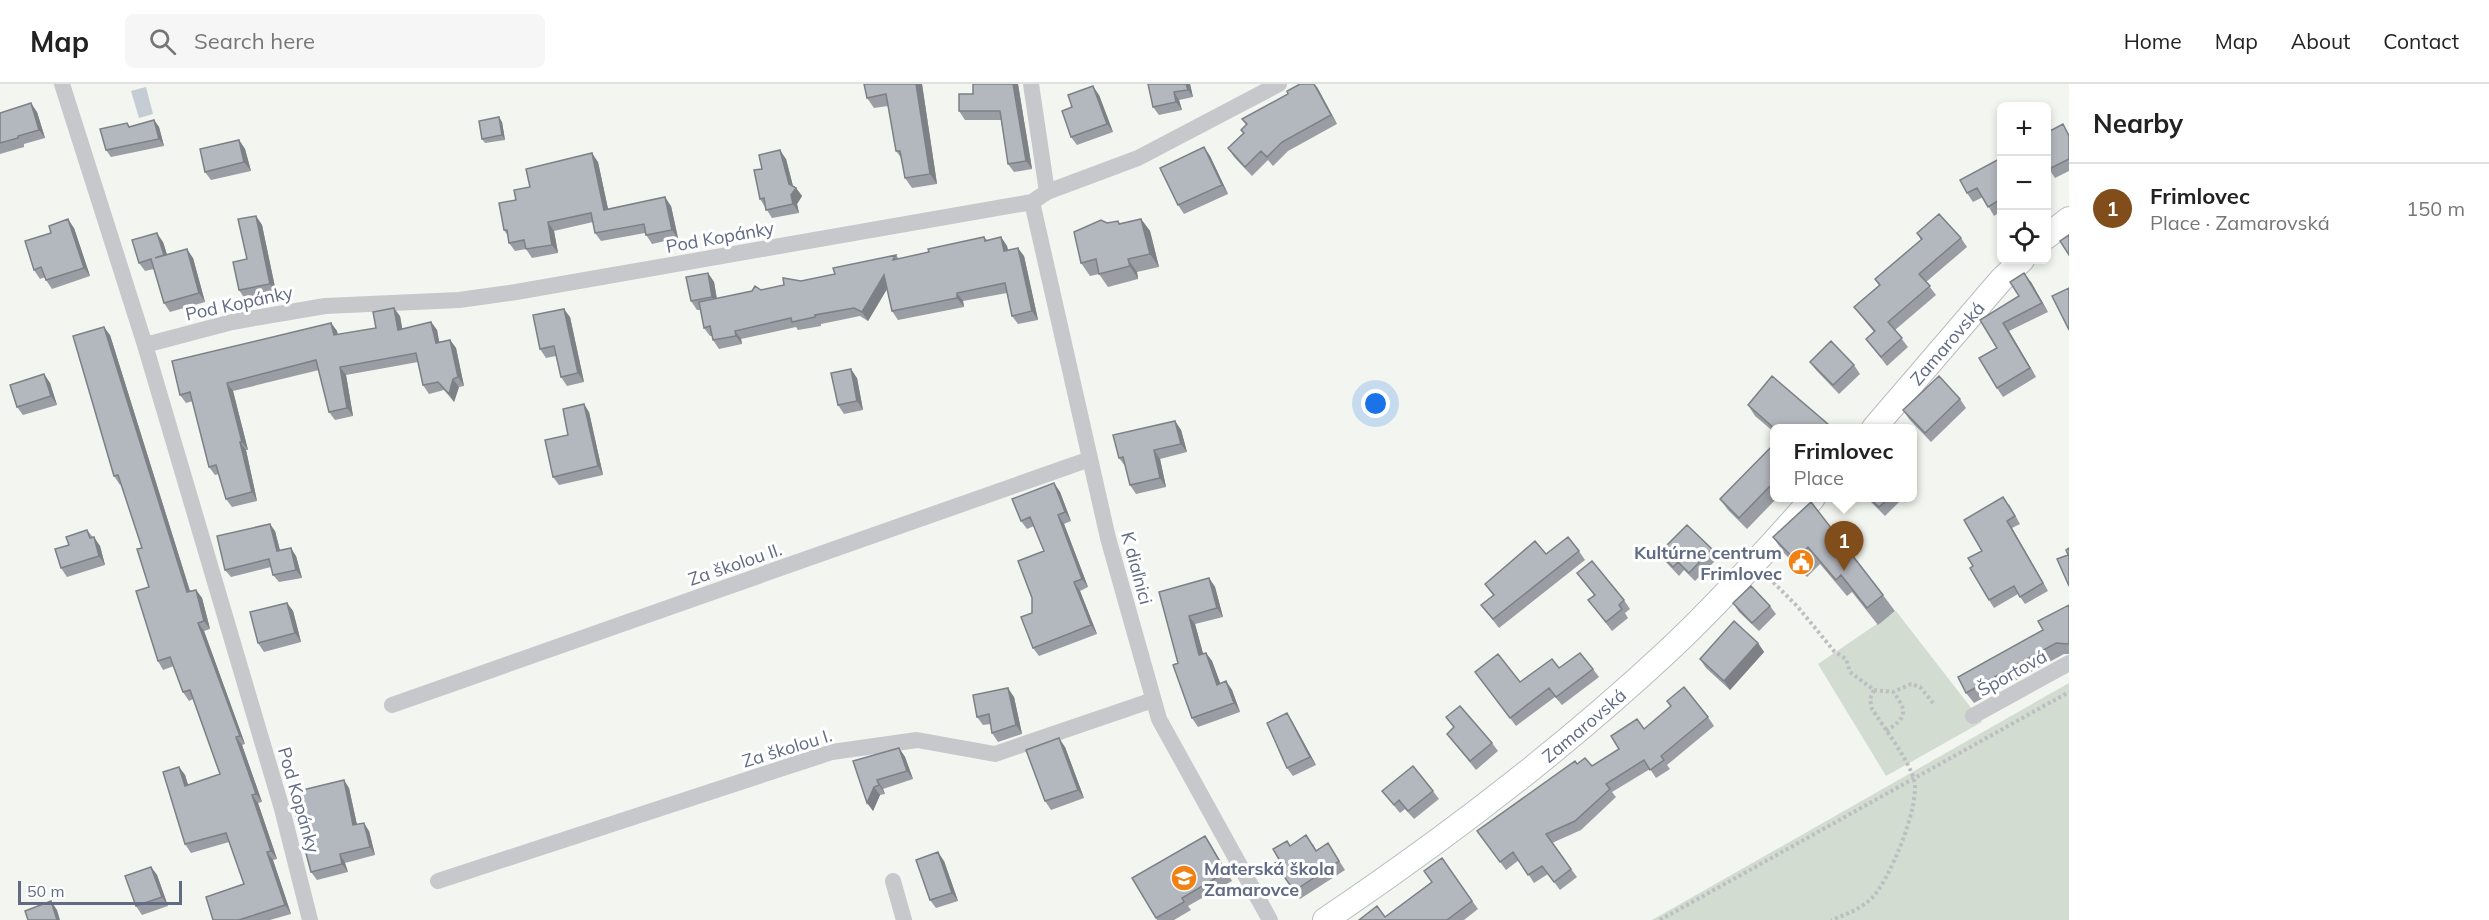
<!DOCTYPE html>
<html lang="en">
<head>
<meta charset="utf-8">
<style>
	:root { --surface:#fff; --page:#f6f6f6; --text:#222; --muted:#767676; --line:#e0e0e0; --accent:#804d1b }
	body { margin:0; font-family:Mulish,sans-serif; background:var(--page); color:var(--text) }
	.controls { position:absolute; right:18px; top:18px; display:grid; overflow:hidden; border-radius:9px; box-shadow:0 3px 9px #0003 }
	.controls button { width:54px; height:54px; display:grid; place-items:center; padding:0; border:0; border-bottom:2px solid var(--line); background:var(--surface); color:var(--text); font:30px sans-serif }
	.scale { position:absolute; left:18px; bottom:15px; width:164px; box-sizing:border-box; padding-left:6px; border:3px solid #616b84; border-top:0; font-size:16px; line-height:21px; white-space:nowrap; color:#616b84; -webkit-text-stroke:4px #fff; paint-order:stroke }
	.you { position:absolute; left:1376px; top:320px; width:21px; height:21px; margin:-15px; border:4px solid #fff; border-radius:50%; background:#1a73e8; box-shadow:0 0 0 9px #1a73e833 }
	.badge { display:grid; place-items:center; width:39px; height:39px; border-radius:50%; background:var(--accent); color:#fff; font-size:20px; font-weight:700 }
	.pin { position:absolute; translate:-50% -50px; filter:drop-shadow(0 2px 3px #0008) }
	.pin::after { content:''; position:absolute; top:32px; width:21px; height:18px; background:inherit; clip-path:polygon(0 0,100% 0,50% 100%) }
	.popup { position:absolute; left:1770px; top:340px; width:147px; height:78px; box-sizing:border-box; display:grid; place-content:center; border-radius:9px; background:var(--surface); filter:drop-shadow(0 2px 4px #0005); font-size:20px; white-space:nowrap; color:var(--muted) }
	.popup b { font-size:22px; color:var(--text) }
	.popup::after { content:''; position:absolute; left:50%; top:100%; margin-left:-12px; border:12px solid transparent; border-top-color:var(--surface) }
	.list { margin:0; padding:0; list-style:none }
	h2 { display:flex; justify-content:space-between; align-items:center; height:78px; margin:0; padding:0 24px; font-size:26px }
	h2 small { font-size:20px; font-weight:400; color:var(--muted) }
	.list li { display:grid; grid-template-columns:39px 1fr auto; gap:18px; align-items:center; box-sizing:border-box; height:90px; padding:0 24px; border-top:2px solid var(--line) }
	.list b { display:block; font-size:22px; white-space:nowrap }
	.list p { margin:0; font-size:20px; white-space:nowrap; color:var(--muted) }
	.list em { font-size:20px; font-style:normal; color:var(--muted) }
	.icon { flex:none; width:33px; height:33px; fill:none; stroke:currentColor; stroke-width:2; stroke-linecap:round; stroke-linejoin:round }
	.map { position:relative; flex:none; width:2069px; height:836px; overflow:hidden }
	header { display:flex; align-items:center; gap:36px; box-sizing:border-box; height:84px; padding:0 30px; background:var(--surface); border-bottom:2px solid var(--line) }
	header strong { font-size:28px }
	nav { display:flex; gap:33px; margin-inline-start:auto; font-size:21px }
	.search { width:420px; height:54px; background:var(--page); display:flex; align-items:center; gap:15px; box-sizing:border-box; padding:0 21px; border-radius:9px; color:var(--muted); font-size:22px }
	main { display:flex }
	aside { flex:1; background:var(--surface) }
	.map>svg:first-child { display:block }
</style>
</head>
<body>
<header>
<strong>Map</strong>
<div class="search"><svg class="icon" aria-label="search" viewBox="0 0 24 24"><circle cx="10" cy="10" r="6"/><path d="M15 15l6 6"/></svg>Search here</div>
<nav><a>Home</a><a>Map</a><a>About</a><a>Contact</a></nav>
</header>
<main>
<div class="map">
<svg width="2069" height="836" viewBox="0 0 2069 836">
	<rect width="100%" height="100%" fill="#f3f5f0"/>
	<!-- green -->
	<path fill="#d2dcd1" d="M 1896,527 L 1982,638 L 1886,692 L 1818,580 Z
		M 2069,599 L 2069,836 L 1652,836 Z"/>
	<!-- water -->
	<path fill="#c6ccd4" d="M 146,3 L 153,30 L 139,34 L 131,7 Z"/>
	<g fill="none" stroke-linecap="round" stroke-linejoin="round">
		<defs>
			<g id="secondary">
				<path d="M 2046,153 L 2069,135"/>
				<path id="s1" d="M 1874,344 L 2001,196 L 2022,176"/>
				<path id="s2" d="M 1325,836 C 1445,755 1563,665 1669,566 C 1720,518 1767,466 1813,414"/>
			</g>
		</defs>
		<!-- secondary casing -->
		<use href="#secondary" stroke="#babcc2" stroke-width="26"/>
		<!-- path -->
		<path stroke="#bdbec1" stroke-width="4" stroke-dasharray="3 3" stroke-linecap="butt" d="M 1769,494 L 1797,522 L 1834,567 L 1846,575 L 1850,588 L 1874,606 L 1870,615 L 1872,625 C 1883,642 1910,678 1914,696 C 1921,720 1889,798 1871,815 C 1859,826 1845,831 1831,836
			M 1874,606 L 1893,608 L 1911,600 L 1920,603 L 1934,620
			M 1886,647 C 1907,634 1908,627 1893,608
			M 1660,836 L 2069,608"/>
		<!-- minor -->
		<path stroke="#c6c8cc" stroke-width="16" d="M 62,0 L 145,261 L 282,725 L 310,836
			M 1031,0 L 1047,108
			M 1032,118 L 1108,454 L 1159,635 L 1270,836
			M 145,261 L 232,238 L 325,222 L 459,216 L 516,208 L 1032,118 L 1047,108 L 1138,74 L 1279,0
			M 392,621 L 1090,375
			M 1973,632 L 2069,579
			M 438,797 L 832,668 L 917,656 L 995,670 L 1153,616
			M 893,797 L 904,836"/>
		<!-- secondary -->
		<use href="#secondary" stroke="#fff" stroke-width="24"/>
	</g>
	<!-- wall -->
	<path fill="#9a9da3" d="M 922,0 L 937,100 L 912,104 L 905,94 L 902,75 L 896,67 L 888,22 L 874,24 L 867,14 Z
		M 1018,0 L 1032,85 L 1014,88 L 1008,80 L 1001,36 L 965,36 L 959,27 L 973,10 Z
		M 1148,0 L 1190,0 L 1193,13 L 1179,16 L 1182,26 L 1159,31 L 1153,23 Z
		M 1317,3 L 1337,40 L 1288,67 L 1273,82 L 1268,76 L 1252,92 L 1234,73 L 1228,64 L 1243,49 L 1246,41 L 1242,35 Z
		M 1099,11 L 1113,48 L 1077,61 L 1071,53 L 1072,23 Z
		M 37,28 L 45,54 L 24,60 L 24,63 L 0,70 L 0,29 Z
		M 154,36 L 159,43 L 164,62 L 111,73 L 106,66 L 127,39 L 130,43 Z
		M 502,38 L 505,56 L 485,59 L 482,55 Z
		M 2069,49 L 2069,87 L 2055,94 L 2049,85 Z
		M 239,56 L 245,65 L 251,87 L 211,96 L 205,88 Z
		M 1204,63 L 1210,72 L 1228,110 L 1184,130 L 1178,121 Z
		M 2001,74 L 2001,127 L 1994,132 L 1983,113 L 1973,118 L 1967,109 Z
		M 786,75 L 793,102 L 796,104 L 802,112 L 797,120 L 799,129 L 772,134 L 760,115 L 762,85 Z
		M 598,78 L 608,125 L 671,122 L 678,154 L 652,160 L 645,149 L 601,157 L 595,149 L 593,138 L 554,147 L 558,169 L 532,174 L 526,165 L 515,167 L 509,159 L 508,152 L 504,146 L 516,116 Z
		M 256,132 L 262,141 L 276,208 L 245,215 L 239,206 Z
		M 1141,135 L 1150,147 L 1159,183 L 1137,188 L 1138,195 L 1108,203 L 1099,190 L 1090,192 L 1081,179 L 1107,139 L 1120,140 Z
		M 74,144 L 90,192 L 52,205 L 46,196 L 45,193 L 40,195 L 34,186 Z
		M 1917,149 L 1961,154 L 1967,163 L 1926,198 L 1936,211 L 1895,246 L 1908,263 L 1887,282 L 1866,255 L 1874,248 L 1854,223 L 1879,201 L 1875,195 L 1921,156 Z
		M 984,153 L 987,156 L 1001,153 L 1007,162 L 1008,166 L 1024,172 L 1038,236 L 1018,240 L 1012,232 L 1007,209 L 963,217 L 964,223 L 898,236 L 892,227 L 887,205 L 868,237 L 860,232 L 821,240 L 821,242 L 798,246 L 796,243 L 741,255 L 742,260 L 719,265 L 713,256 L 712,252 L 710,252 L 704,244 L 700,226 L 697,226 L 691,217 L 708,189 L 714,198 L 717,215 L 835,190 L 896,171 L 899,175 L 929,168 Z
		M 163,158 L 167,171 L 193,174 L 205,218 L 170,228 L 164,219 L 154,185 L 145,187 L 139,179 Z
		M 2031,198 L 2048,228 L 2009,247 L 2036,293 L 2003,313 L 1997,304 L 1997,264 L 1980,236 L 2019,212 Z
		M 400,232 L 402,245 L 431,238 L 437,246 L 439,258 L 450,256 L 456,264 L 464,302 L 459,303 L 454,318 L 444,306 L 429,310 L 423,301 L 418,278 L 346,291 L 353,332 L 335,336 L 329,328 L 319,286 L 233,307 L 248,366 L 246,366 L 257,417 L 232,423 L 226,415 L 219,390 L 215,391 L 209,383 L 193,317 L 186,319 L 180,311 L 331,239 L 337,247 L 338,251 L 376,244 Z
		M 570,233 L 584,298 L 567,302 L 561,293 L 556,272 L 546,274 L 540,265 Z
		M 110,251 L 190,507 L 196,506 L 202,514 L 210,545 L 204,547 L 245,660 L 242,661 L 262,718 L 258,719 L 277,775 L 273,776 L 291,830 L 270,836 L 213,836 L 244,800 L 229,758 L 191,769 L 185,760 L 179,683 L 185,691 L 188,701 L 220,690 L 193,615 L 189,617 L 183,608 L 174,582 L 163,586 L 158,577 L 149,503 L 142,464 L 121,400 L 120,401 L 114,392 Z
		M 1810,278 L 1854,281 L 1860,290 L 1839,310 L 1816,286 Z
		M 44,290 L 50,299 L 57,321 L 23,331 L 17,323 Z
		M 857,294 L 863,326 L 844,330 L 838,321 Z
		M 1960,315 L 1966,324 L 1931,358 L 1909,335 L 1903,326 Z
		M 1748,321 L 1829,341 L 1831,345 L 1775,345 L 1775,349 L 1755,332 Z
		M 589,328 L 603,391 L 559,401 L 553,393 L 568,351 Z
		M 1175,337 L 1181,346 L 1187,368 L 1160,375 L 1166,403 L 1136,410 L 1130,401 L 1125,382 L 1119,374 Z
		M 1775,359 L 1775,414 L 1777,414 L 1747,445 L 1728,426 L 1720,415 Z
		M 1054,399 L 1060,408 L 1071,437 L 1064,440 L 1088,503 L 1080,507 L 1097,550 L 1039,572 L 1033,564 L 1032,529 L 1044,467 L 1034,442 L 1027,445 L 1021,437 Z
		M 1867,414 L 1903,414 L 1885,432 Z
		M 1811,418 L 1883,511 L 1895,527 L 1878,541 L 1852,508 L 1847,512 L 1820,480 L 1807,493 L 1784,469 L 1773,453 Z
		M 2009,420 L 2020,440 L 2012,444 L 2048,507 L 2025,520 L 2018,510 L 1994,524 L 1989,516 L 1973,482 Z
		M 87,446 L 100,462 L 105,481 L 67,493 L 61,484 L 69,461 Z
		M 275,447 L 280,466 L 296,472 L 302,494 L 279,498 L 273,491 L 271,483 L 231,493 L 225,486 Z
		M 1712,465 L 1718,474 L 1695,497 L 1684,486 L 1679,492 L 1665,477 L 1659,469 Z
		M 1579,467 L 1585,476 L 1499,544 L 1481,521 L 1493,511 L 1485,500 L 1546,470 Z
		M 1577,489 L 1624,516 L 1630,525 L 1625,529 L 1628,534 L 1612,547 L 1588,516 L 1594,511 Z
		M 1209,494 L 1215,503 L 1223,533 L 1195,540 L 1203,570 L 1206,569 L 1212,577 L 1220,600 L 1226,597 L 1232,606 L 1240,628 L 1198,643 L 1192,634 L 1178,579 L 1159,508 Z
		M 287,519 L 293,527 L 301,558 L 264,568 L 258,559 Z
		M 1733,519 L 1770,522 L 1776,530 L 1759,547 L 1739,528 Z
		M 2069,521 L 2069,570 L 2064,570 L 1974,619 L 1966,609 L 2043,546 Z
		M 1758,559 L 1764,568 L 1730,606 L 1706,584 L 1700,575 Z
		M 1593,585 L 1599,593 L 1562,621 L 1555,613 L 1516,642 L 1481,596 L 1520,598 Z
		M 1014,613 L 1022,650 L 998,658 L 992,649 L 991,640 L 983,641 L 977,633 Z
		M 1287,629 L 1292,637 L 1316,681 L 1293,692 L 1287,684 Z
		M 1446,633 L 1492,659 L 1498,667 L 1476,686 L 1447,650 L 1454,644 Z
		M 1708,633 L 1714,642 L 1667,681 L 1670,685 L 1656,694 L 1650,685 L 1612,708 L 1616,713 L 1581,746 L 1552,759 L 1577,793 L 1560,806 L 1548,790 L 1534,799 L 1519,776 L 1506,786 L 1477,747 L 1577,680 L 1592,682 L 1619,665 L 1644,645 Z
		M 1065,663 L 1084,714 L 1051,726 L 1045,717 Z
		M 899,664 L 905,673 L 913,695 L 883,705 L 885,710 L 880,711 L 873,727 L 853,677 Z
		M 349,704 L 357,741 L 369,747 L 375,771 L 345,779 L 348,788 L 317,796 L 311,788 Z
		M 1382,707 L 1433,707 L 1439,715 L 1414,735 L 1405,725 L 1400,729 Z
		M 1205,752 L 1232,797 L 1188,822 L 1191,826 L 1174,836 L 1157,836 L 1156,834 Z
		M 1328,759 L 1345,786 L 1300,815 L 1275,779 L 1280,777 L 1290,762 L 1313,760 L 1316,766 Z
		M 1442,774 L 1478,825 L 1464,836 L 1359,836 L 1385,833 L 1432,798 Z
		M 944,777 L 958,817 L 936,824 L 930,816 Z
		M 151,783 L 157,791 L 168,822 L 142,831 L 136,822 Z"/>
	<!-- shaded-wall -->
	<path fill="#7d8085" d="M 916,0 L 922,0 L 937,100 L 930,90 Z
		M 1013,0 L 1018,0 L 1032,85 L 1026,77 Z
		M 1186,0 L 1190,0 L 1193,13 L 1188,6 Z
		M 1314,0 L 1317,3 L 1337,40 L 1331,31 Z
		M 1093,2 L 1099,11 L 1113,48 L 1107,40 Z
		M 1174,8 L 1179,16 L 1182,26 L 1176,18 Z
		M 31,19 L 37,28 L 45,54 L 39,46 Z
		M 499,33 L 502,38 L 505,56 L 502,51 Z
		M 154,36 L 159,43 L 164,62 L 159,55 Z
		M 239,56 L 245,65 L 251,87 L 244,78 Z
		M 1204,63 L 1210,72 L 1228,110 L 1222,101 Z
		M 780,66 L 786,75 L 794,106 L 796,104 L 802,112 L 797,120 L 799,129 L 793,120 Z
		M 592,69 L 598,78 L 610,134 L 604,126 Z
		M 665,113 L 671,122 L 678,154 L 672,146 Z
		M 256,132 L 262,141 L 276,208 L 270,200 Z
		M 68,135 L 74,144 L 90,192 L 84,184 Z
		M 1141,135 L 1150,147 L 1159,183 L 1150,170 Z
		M 548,138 L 554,147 L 558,169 L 552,161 Z
		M 157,149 L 163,158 L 170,180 L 164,171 Z
		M 1001,153 L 1007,162 L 1010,176 L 1004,167 Z
		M 1018,164 L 1024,172 L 1038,236 L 1032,227 Z
		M 187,165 L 193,174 L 205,218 L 199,209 Z
		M 1128,175 L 1137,188 L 1138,195 L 1130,182 Z
		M 708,189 L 714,198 L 718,222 L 712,213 Z
		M 2024,189 L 2031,198 L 2048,228 L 2042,219 Z
		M 884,191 L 890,200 L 868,237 L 862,228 Z
		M 957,209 L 963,217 L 964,223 L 957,214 Z
		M 394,224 L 400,232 L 404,254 L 398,246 Z
		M 564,225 L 570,233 L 584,298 L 578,289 Z
		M 431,238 L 437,246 L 441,267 L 436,259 Z
		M 331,239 L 337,247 L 339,260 L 334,251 Z
		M 2003,239 L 2009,247 L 2036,293 L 2030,284 Z
		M 104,243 L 110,251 L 193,517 L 187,508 Z
		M 735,247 L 741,255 L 742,260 L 736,252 Z
		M 450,256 L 456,264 L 464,302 L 458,293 Z
		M 340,283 L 346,291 L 353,332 L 347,324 Z
		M 851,285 L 857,294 L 863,326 L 857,317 Z
		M 44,290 L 50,299 L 57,321 L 51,312 Z
		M 453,295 L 459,303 L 454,318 L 449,310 Z
		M 227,299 L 233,307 L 248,366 L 242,358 Z
		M 584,320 L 589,328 L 603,391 L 598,382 Z
		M 1175,337 L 1181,346 L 1187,368 L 1181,360 Z
		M 240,358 L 246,366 L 257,417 L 252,408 Z
		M 1154,366 L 1160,375 L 1166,403 L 1160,394 Z
		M 1054,399 L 1060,408 L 1071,437 L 1065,428 Z
		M 1058,431 L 1064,440 L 1088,503 L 1082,495 Z
		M 2007,437 L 2012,444 L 2048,507 L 2043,499 Z
		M 270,440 L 275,447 L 282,475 L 277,467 Z
		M 94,453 L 100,462 L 105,481 L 99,472 Z
		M 291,464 L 296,472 L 302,494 L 296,486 Z
		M 1209,494 L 1215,503 L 1223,533 L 1217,524 Z
		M 1074,498 L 1080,507 L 1097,550 L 1091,541 Z
		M 196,506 L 202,514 L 210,545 L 204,537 Z
		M 287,519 L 293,527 L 301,558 L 295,549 Z
		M 1189,532 L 1195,540 L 1206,580 L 1199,571 Z
		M 198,539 L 204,547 L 245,660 L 240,652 Z
		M 1758,559 L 1764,568 L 1730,606 L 1724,597 Z
		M 1206,569 L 1212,577 L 1224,609 L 1217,601 Z
		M 1226,597 L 1232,606 L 1240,628 L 1234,619 Z
		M 1008,604 L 1014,613 L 1022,650 L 1016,641 Z
		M 1287,629 L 1292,637 L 1316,681 L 1310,673 Z
		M 236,653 L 242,661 L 262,718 L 256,710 Z
		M 1059,654 L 1065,663 L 1084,714 L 1078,706 Z
		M 899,664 L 905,673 L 913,695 L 907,687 Z
		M 179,683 L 185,691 L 191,710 L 185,702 Z
		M 344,696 L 349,704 L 359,750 L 353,741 Z
		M 877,696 L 883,705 L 885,710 L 879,701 Z
		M 874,703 L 880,711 L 873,727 L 867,719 Z
		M 252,711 L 258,719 L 277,775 L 271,767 Z
		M 364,739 L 369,747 L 375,771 L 370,763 Z
		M 1205,752 L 1211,761 L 1232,797 L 1226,788 Z
		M 267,768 L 273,776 L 291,830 L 285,821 Z
		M 938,768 L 944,777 L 958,817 L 952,809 Z
		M 340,770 L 345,779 L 348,788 L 342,780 Z
		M 151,783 L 157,791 L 168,822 L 162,813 Z
		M 51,817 L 57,826 L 60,836 L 57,836 Z"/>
	<!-- building -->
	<path fill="#b3b7be" stroke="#7d8085" stroke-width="1.5" d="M 864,0 L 916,0 L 930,90 L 905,94 L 900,67 L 896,67 L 886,10 L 867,14 Z
		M 973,0 L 1013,0 L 1026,77 L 1008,80 L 1000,27 L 959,27 L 959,10 L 973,10 Z
		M 1148,0 L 1186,0 L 1188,6 L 1174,8 L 1176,18 L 1153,23 Z
		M 1300,0 L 1314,0 L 1331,31 L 1282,58 L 1267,73 L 1261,67 L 1245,83 L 1228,64 L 1244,49 L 1241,46 L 1247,40 L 1242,35 L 1288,10 L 1287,7 Z
		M 1093,2 L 1107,40 L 1071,53 L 1062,27 L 1072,23 L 1068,11 Z
		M 31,19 L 39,46 L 18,52 L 18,54 L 0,59 L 0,29 Z
		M 499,33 L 502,51 L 482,55 L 479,37 Z
		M 154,36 L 159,55 L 106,66 L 100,45 L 127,39 L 129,43 Z
		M 2063,40 L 2069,52 L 2069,75 L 2049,85 L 2046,80 L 2046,49 Z
		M 239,56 L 244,78 L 205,88 L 200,65 Z
		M 1204,63 L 1222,101 L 1178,121 L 1160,84 Z
		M 780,66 L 789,100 L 796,104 L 791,111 L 793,120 L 766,126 L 764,114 L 760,115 L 754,86 L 762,85 L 759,71 Z
		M 592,69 L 604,126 L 665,113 L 672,146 L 646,151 L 644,140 L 595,149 L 591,129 L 548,138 L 552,161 L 526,165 L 524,156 L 509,159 L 507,146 L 504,146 L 499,119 L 516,116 L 514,106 L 530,103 L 526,85 Z
		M 2001,74 L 2001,115 L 1988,123 L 1977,104 L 1967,109 L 1960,96 Z
		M 1939,130 L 1961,154 L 1919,190 L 1930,202 L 1888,238 L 1902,254 L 1881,273 L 1866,255 L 1875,247 L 1854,223 L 1880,201 L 1875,195 L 1922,155 L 1917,149 Z
		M 256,132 L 270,200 L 239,206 L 233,178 L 247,175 L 238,135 Z
		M 68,135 L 84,184 L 46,196 L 41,183 L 34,186 L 25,157 L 51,149 L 49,142 Z
		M 1141,135 L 1150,170 L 1128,175 L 1130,182 L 1099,190 L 1096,175 L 1081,179 L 1074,148 L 1101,136 L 1107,139 L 1118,137 L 1119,140 Z
		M 157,149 L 164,171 L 155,174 L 187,165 L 199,209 L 164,219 L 151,175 L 139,179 L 132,156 Z
		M 2069,151 L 2069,171 L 2060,157 Z
		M 984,153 L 985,157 L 1001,153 L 1004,167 L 1018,164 L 1032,227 L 1012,232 L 1005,199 L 957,209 L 957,214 L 892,227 L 884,191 L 862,228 L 854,224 L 815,231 L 815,233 L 792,238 L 791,234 L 735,247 L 736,252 L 713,256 L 710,242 L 704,244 L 699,218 L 752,207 L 755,202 L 761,206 L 784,201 L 783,194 L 801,197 L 835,190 L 833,184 L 896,171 L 893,176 L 929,168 L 928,165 Z
		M 708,189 L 712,213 L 691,217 L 686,193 Z
		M 2024,189 L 2042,219 L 2003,239 L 2030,284 L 1997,304 L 1979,274 L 1997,264 L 1980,236 L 2019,212 L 2010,198 Z
		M 2069,204 L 2069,246 L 2052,212 Z
		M 394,224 L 398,246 L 431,238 L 436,259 L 450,256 L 458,293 L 453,295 L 449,310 L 438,298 L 423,301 L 416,269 L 340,283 L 347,324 L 329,328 L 316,276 L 227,299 L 242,358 L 240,358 L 252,408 L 226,415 L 216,381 L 209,383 L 190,308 L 180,311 L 172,277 L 331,239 L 334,251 L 376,244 L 373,228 Z
		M 564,225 L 578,289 L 561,293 L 554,262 L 540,265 L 533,231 Z
		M 104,243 L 187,508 L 196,506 L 204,537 L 198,539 L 240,652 L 236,653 L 256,710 L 252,711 L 271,767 L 267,768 L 285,821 L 239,836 L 213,836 L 206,813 L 244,800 L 226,749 L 185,760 L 163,688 L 179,683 L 185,702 L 220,690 L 190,606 L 183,608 L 170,573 L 158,577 L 136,507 L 149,503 L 137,465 L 142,464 L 118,391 L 114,392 L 73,252 Z
		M 1831,257 L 1854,281 L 1833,301 L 1810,278 Z
		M 851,285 L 857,317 L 838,321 L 831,289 Z
		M 44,290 L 51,312 L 17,323 L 10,301 Z
		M 1772,292 L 1829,341 L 1827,345 L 1775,345 L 1748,321 Z
		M 1939,292 L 1960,315 L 1925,349 L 1903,326 Z
		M 584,320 L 598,382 L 553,393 L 545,356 L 568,351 L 563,325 Z
		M 1175,337 L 1181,360 L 1154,366 L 1160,394 L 1130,401 L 1123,373 L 1119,374 L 1113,351 Z
		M 1775,359 L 1775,397 L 1739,434 L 1720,415 Z
		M 1054,399 L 1065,428 L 1058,431 L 1082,495 L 1074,498 L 1091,541 L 1033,564 L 1021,533 L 1032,529 L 1032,514 L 1018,477 L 1044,467 L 1030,433 L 1021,437 L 1012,415 Z
		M 2003,413 L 2015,432 L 2007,437 L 2043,499 L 2020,513 L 2014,502 L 1989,516 L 1970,484 L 1973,482 L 1968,474 L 1982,467 L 1964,436 Z
		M 1869,414 L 1889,414 L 1879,423 Z
		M 1811,418 L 1883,511 L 1867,524 L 1841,491 L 1836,496 L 1808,463 L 1795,476 L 1773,453 Z
		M 270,440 L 277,467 L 291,464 L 296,486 L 273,491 L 269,475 L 225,486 L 217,452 Z
		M 1687,441 L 1712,465 L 1689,489 L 1678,478 L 1673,483 L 1659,469 Z
		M 87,446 L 90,454 L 94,453 L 99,472 L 61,484 L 55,465 L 69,461 L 66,453 Z
		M 1568,453 L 1579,467 L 1493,535 L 1481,521 L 1494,511 L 1485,500 L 1535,457 L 1546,470 Z
		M 2069,464 L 2069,502 L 2057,475 L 2068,471 L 2066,466 Z
		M 1592,477 L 1624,516 L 1619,521 L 1622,525 L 1606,538 L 1588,516 L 1595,511 L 1577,489 Z
		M 1209,494 L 1217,524 L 1189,532 L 1199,571 L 1206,569 L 1217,601 L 1226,597 L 1234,619 L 1192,634 L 1173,581 L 1178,579 L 1159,508 Z
		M 1751,502 L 1770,522 L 1752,539 L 1733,519 Z
		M 287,519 L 295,549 L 258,559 L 250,528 Z
		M 2069,521 L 2069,560 L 2056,559 L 1966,609 L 1958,593 L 2043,546 L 2038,537 Z
		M 1734,537 L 1758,559 L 1724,597 L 1700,575 Z
		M 1580,569 L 1593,585 L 1556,613 L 1549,604 L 1510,634 L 1475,588 L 1498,570 L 1520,598 L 1552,575 L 1559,584 Z
		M 1684,603 L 1708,633 L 1661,672 L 1664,676 L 1650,686 L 1644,676 L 1606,700 L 1610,705 L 1575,737 L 1546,750 L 1571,785 L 1554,798 L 1542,782 L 1528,791 L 1513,768 L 1500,778 L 1477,747 L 1575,677 L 1577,680 L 1585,674 L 1592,682 L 1619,665 L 1611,652 L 1637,635 L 1644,645 L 1671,622 L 1667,617 Z
		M 1008,604 L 1016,641 L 992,649 L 989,630 L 977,633 L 973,611 Z
		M 1460,622 L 1492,659 L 1470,677 L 1447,650 L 1454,643 L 1446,633 Z
		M 1287,629 L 1310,673 L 1287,684 L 1267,639 Z
		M 1059,654 L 1078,706 L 1045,717 L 1026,666 Z
		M 899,664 L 907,687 L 877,696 L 879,701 L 874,703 L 867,719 L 853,677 Z
		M 1413,682 L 1433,707 L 1408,727 L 1399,716 L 1394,721 L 1382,707 Z
		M 344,696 L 353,741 L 364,739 L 370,763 L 340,770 L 342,780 L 311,788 L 290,709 Z
		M 1306,751 L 1316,767 L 1328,759 L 1339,777 L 1294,807 L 1275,779 L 1280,777 L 1273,765 L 1287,757 L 1290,762 Z
		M 1205,752 L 1226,788 L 1182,814 L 1184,818 L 1156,834 L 1132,794 Z
		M 938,768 L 952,809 L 930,816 L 916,776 Z
		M 1442,774 L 1472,817 L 1447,836 L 1359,836 L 1377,822 L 1385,833 L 1432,798 L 1424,787 Z
		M 151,783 L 162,813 L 136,822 L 125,792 Z
		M 51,817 L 57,836 L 28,836 L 25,827 Z"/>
	<!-- icons -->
	<defs>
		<symbol id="civic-disc" viewBox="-11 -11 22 22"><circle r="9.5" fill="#f28113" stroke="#fff"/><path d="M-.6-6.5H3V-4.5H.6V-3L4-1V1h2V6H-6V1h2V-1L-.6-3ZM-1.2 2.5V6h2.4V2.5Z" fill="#fff"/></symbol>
		<symbol id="school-disc" viewBox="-11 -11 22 22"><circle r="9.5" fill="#f28113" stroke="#fff"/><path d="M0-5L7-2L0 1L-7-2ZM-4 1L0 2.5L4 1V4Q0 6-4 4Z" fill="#fff"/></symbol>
	</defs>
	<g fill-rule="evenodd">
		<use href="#civic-disc" x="1786" y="463" width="30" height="30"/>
		<use href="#school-disc" x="1169" y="779" width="30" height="30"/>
	</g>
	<g text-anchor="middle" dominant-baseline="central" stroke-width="6" stroke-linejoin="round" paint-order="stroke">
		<!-- street labels -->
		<g font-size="18" fill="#616b84" stroke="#fff">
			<text transform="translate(720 153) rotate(-10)">Pod Kopánky</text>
			<text transform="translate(239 219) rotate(-12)">Pod Kopánky</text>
			<text stroke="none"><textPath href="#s1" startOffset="112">Zamarovská</textPath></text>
			<text transform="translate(735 480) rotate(-19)">Za školou II.</text>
			<text transform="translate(1137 484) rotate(75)">K diaľnici</text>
			<text transform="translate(2012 589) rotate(-29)">Športová</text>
			<text stroke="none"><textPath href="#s2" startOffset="324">Zamarovská</textPath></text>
			<text transform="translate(787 664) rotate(-17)">Za školou I.</text>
			<text transform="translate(299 716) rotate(74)">Pod Kopánky</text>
		</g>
		<!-- poi labels -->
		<g font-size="18" font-weight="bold" fill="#616b84" stroke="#fff" text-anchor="end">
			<text x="1782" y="468">Kultúrne centrum<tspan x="1782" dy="21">Frimlovec</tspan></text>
			<text x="1204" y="784" text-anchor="start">Materská škola<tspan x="1204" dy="21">Zamarovce</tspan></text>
		</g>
	</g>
</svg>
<div class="controls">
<button>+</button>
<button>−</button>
<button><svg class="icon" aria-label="locate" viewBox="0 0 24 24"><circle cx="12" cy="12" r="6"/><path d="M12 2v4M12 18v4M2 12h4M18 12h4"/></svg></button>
</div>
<div class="scale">50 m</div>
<div class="you"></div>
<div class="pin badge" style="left:1844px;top:487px">1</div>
<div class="popup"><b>Frimlovec</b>Place</div>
</div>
<aside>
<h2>Nearby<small></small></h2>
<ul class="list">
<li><span class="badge">1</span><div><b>Frimlovec</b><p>Place · Zamarovská</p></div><em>150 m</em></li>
</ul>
</aside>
</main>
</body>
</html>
